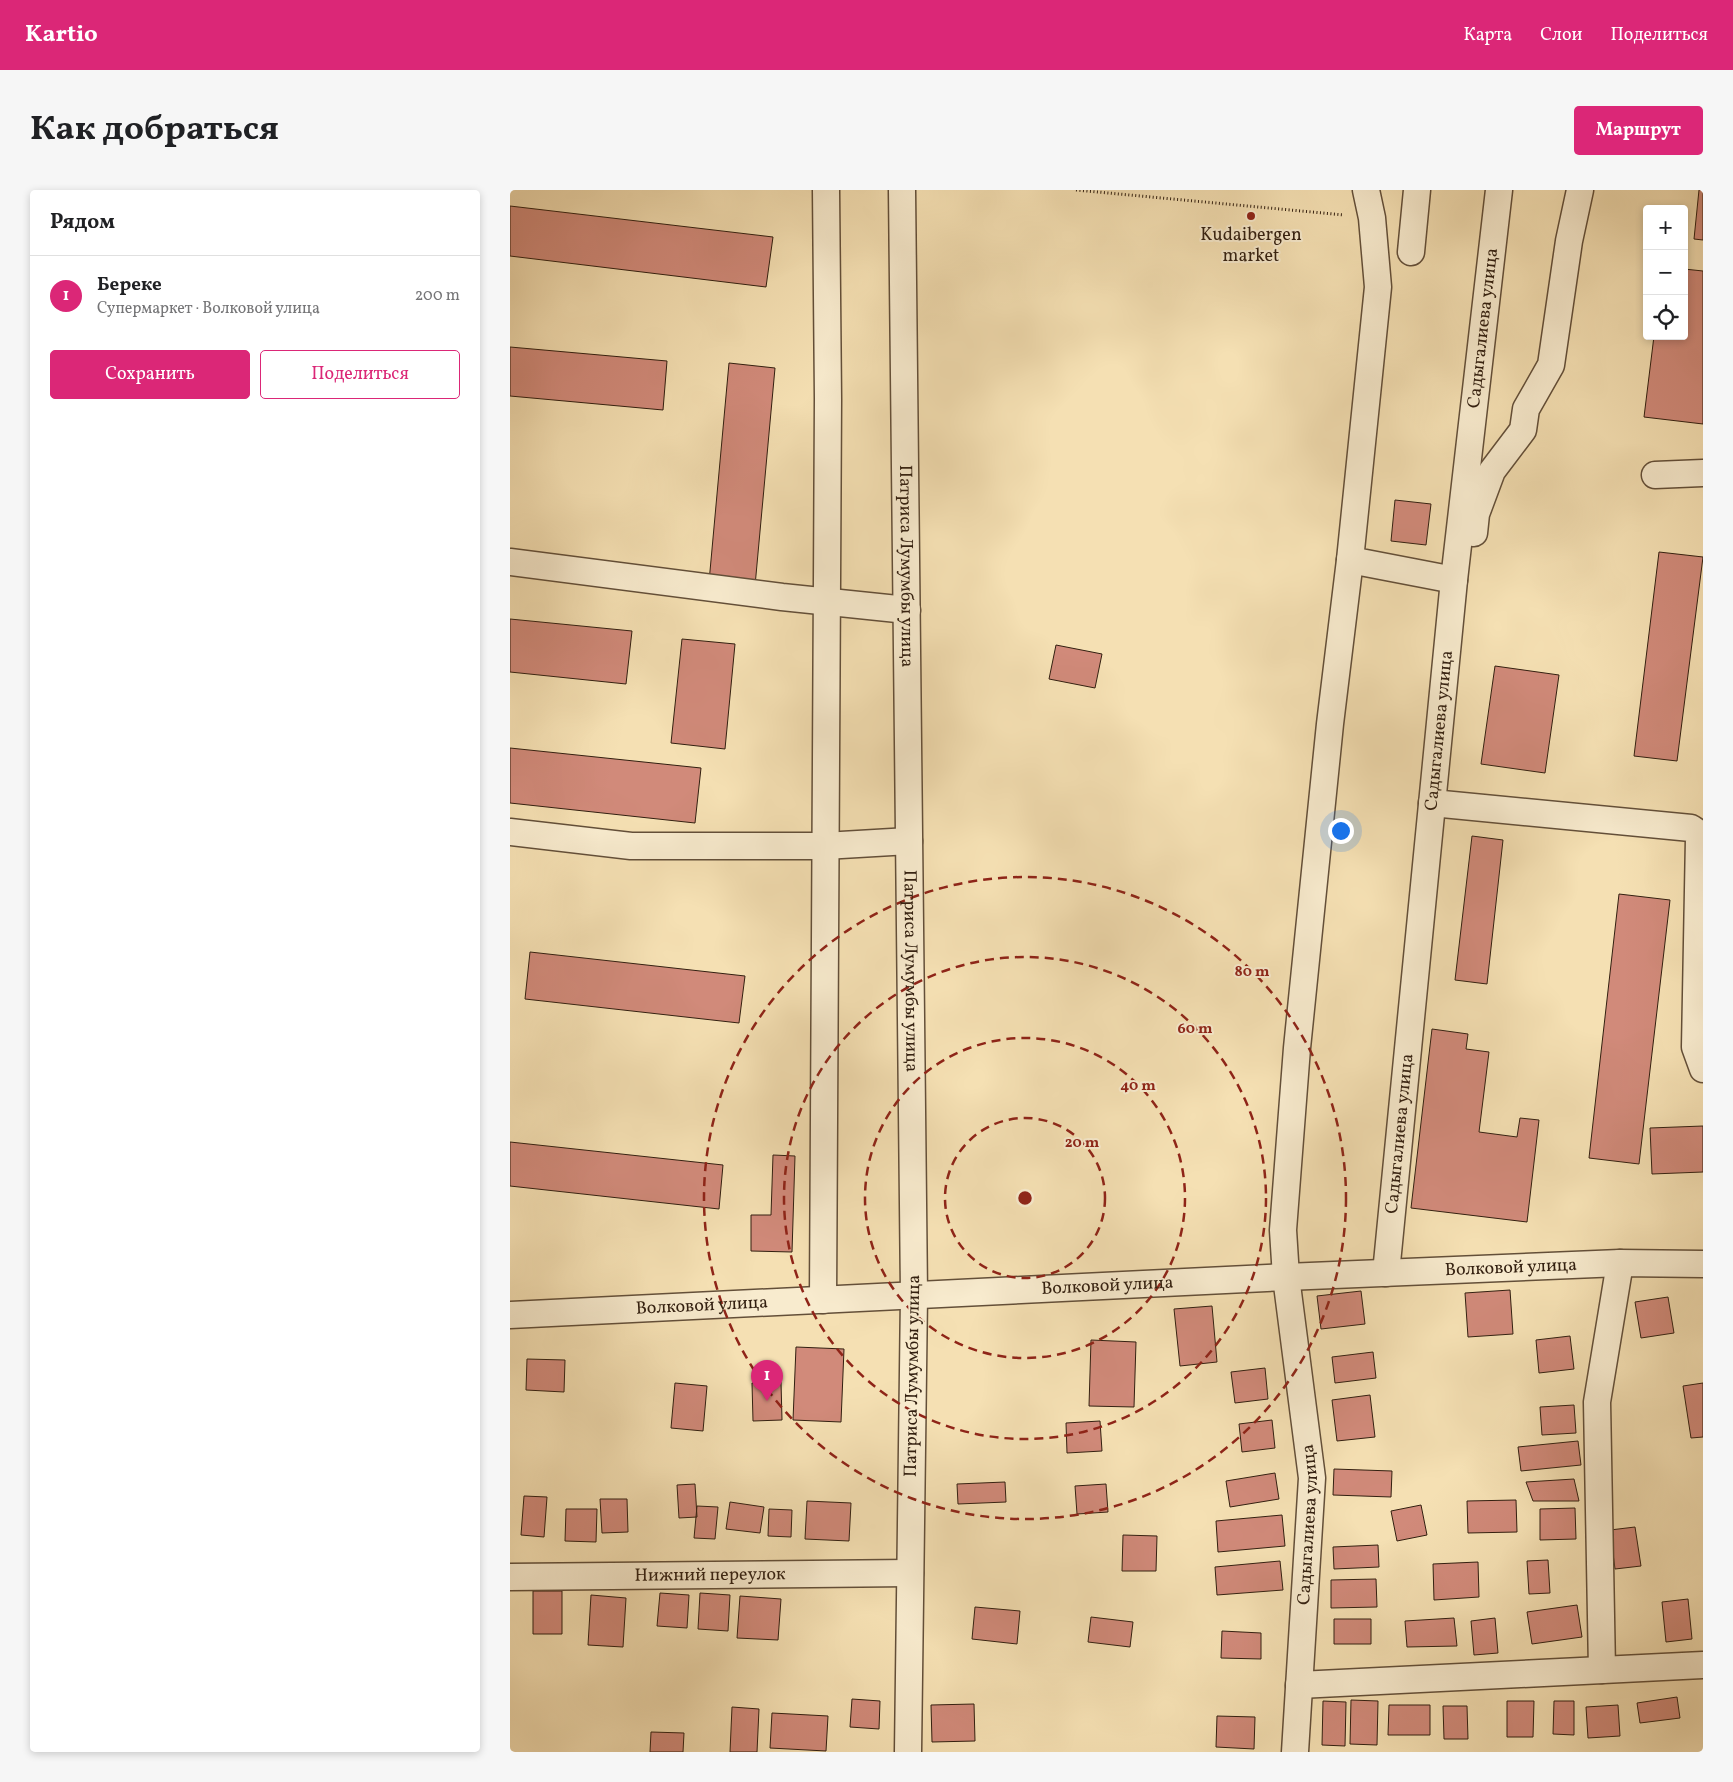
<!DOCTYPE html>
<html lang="ru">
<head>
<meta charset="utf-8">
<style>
	:root { --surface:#fff; --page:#f6f6f6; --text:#202124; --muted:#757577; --line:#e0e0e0; --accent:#db2777 }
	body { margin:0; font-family:Vollkorn,serif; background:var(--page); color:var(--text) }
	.controls { position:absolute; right:15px; top:15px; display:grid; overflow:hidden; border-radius:5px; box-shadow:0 2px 8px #0003 }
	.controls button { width:45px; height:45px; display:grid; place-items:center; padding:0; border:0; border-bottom:1px solid var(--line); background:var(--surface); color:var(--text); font:25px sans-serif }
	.you { position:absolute; left:830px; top:640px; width:18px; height:18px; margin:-12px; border:4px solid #fff; border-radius:50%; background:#1a73e8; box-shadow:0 0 0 8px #1a73e833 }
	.badge { display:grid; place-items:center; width:32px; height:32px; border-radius:50%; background:var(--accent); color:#fff; font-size:16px; font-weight:700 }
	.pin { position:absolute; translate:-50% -41px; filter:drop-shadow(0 1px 2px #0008) }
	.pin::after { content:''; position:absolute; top:26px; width:18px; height:15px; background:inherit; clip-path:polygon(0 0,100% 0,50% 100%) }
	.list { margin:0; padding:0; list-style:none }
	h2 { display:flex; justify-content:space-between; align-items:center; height:65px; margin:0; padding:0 20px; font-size:21px }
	h2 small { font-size:16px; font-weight:400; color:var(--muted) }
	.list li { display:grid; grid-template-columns:32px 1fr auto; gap:15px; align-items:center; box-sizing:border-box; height:80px; padding:0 20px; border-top:1px solid var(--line) }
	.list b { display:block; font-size:19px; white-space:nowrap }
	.list p { margin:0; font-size:16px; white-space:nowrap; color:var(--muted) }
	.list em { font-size:16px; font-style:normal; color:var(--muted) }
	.actions { display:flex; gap:10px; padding:15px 20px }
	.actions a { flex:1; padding:11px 0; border:1px solid var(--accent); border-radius:5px; text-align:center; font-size:18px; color:var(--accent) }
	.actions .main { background:var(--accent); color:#fff }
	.icon { flex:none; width:28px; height:28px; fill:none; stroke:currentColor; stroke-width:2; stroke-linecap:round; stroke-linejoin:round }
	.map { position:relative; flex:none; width:1193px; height:1562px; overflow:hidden; border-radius:5px }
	header { display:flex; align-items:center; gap:30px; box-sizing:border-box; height:70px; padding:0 25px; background:var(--accent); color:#fff }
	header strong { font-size:24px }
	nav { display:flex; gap:28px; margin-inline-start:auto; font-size:18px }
	.intro { display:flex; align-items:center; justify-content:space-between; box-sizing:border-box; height:120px; padding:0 30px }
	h1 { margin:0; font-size:35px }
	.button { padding:12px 22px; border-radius:5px; background:var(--accent); color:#fff; font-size:18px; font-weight:700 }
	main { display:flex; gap:30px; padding:0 30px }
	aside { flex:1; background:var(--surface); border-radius:5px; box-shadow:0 2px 8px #0003 }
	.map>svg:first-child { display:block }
</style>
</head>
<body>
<header>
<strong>Kartio</strong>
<nav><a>Карта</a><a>Слои</a><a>Поделиться</a></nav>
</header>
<div class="intro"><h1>Как добраться</h1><a class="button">Маршрут</a></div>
<main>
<aside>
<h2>Рядом<small></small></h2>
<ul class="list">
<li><span class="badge">1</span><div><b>Береке</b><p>Супермаркет · Волковой улица</p></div><em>200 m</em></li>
</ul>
<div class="actions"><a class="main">Сохранить</a><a>Поделиться</a></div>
</aside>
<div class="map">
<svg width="1193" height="1562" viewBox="0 0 1193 1562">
	<rect width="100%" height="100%" fill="#f5e0b3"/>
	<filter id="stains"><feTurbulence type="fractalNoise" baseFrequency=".004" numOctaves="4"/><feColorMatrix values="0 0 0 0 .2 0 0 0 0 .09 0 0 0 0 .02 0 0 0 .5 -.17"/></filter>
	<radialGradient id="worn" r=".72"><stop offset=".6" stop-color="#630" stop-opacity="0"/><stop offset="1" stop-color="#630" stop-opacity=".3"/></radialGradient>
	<!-- building -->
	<path fill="#d18a7a" stroke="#321f10" d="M 1189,0 L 1193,0 L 1193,50 L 1184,49 Z
		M 0,16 L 263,47 L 256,97 L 0,66 Z
		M 1174,79 L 1193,81 L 1193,234 L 1134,227 L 1144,146 L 1174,146 Z
		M 0,157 L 157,171 L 153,220 L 0,206 Z
		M 219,173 L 265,178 L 245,396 L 199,392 Z
		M 885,310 L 921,314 L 916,355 L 881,351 Z
		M 1149,362 L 1193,367 L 1167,571 L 1124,566 Z
		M 0,429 L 122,441 L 116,494 L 0,482 Z
		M 172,449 L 225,454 L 215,559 L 161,553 Z
		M 546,455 L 592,464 L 585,498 L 539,489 Z
		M 985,476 L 1049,485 L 1035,583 L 971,574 Z
		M 0,558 L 191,578 L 185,633 L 0,613 Z
		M 962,646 L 993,650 L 977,794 L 945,790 Z
		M 1109,704 L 1160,710 L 1129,974 L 1079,968 Z
		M 20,762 L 235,786 L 229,833 L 15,809 Z
		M 922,839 L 958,844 L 956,859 L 979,862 L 969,942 L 1007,947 L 1010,928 L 1029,930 L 1017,1032 L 901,1018 Z
		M 1193,936 L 1193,982 L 1142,984 L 1140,938 Z
		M 0,952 L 213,975 L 209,1019 L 0,996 Z
		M 263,965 L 285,966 L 282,1062 L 241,1061 L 241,1025 L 261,1025 Z
		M 1000,1100 L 1003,1144 L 958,1147 L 955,1103 Z
		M 851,1101 L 855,1134 L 811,1139 L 807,1106 Z
		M 1158,1107 L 1164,1143 L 1131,1148 L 1125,1112 Z
		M 702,1116 L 707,1172 L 670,1176 L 664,1119 Z
		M 1060,1146 L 1064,1179 L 1029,1183 L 1026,1150 Z
		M 581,1150 L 626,1152 L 624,1217 L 579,1216 Z
		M 286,1157 L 334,1159 L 331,1232 L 283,1230 Z
		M 863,1162 L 866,1188 L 825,1193 L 822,1167 Z
		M 17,1169 L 55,1170 L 54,1202 L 16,1200 Z
		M 755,1178 L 758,1209 L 725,1213 L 721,1182 Z
		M 271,1192 L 272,1230 L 243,1231 L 242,1193 Z
		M 165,1193 L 197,1196 L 193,1241 L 161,1238 Z
		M 1193,1193 L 1193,1247 L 1181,1248 L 1173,1196 Z
		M 860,1205 L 865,1247 L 827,1251 L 822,1210 Z
		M 1064,1215 L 1066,1243 L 1032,1245 L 1030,1217 Z
		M 762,1230 L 765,1258 L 732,1262 L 729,1234 Z
		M 590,1231 L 592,1261 L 557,1263 L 556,1233 Z
		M 1068,1251 L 1071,1275 L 1011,1281 L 1008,1257 Z
		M 824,1279 L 882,1281 L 881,1307 L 823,1305 Z
		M 765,1283 L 769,1309 L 720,1317 L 716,1291 Z
		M 1064,1289 L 1069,1311 L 1023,1311 L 1016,1292 Z
		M 495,1292 L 496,1312 L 448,1314 L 447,1294 Z
		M 185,1294 L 187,1327 L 169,1328 L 167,1295 Z
		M 596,1294 L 598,1322 L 567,1324 L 565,1296 Z
		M 14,1306 L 37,1307 L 34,1347 L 11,1345 Z
		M 90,1309 L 117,1309 L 118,1342 L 92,1343 Z
		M 1006,1310 L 1007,1342 L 958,1343 L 957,1311 Z
		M 297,1311 L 341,1313 L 339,1351 L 295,1349 Z
		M 220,1312 L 254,1317 L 250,1343 L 216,1339 Z
		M 911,1315 L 917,1345 L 887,1351 L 881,1321 Z
		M 187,1316 L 208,1317 L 205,1349 L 184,1348 Z
		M 1065,1318 L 1066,1349 L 1030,1350 L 1030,1319 Z
		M 56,1319 L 87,1319 L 86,1352 L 55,1351 Z
		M 259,1319 L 282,1320 L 281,1347 L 258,1346 Z
		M 772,1325 L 775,1356 L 708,1362 L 706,1331 Z
		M 1125,1337 L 1131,1376 L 1105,1379 L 1100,1340 Z
		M 613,1345 L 647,1346 L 646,1381 L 612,1381 Z
		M 868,1355 L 869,1377 L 824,1379 L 823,1357 Z
		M 1038,1370 L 1040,1403 L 1019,1404 L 1017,1371 Z
		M 770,1371 L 773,1400 L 707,1405 L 705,1377 Z
		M 968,1372 L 969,1407 L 924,1410 L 923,1374 Z
		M 866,1389 L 867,1417 L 821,1418 L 821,1390 Z
		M 23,1401 L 52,1401 L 52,1444 L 23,1444 Z
		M 150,1403 L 179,1405 L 177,1438 L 147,1436 Z
		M 190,1403 L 220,1405 L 218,1441 L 188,1439 Z
		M 81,1405 L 116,1408 L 113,1457 L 78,1455 Z
		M 230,1406 L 271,1409 L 268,1450 L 227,1448 Z
		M 1178,1409 L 1182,1449 L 1156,1452 L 1152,1412 Z
		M 1067,1415 L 1072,1447 L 1022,1454 L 1017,1422 Z
		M 465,1417 L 510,1421 L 507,1454 L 462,1449 Z
		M 581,1427 L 623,1432 L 620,1457 L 578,1452 Z
		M 944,1428 L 947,1456 L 897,1457 L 895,1431 Z
		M 985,1428 L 988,1463 L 964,1465 L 961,1431 Z
		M 824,1429 L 861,1429 L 861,1454 L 824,1454 Z
		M 712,1441 L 751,1443 L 751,1469 L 711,1468 Z
		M 1167,1507 L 1170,1528 L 1130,1533 L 1127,1513 Z
		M 342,1509 L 370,1511 L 369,1539 L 340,1537 Z
		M 841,1510 L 868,1511 L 867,1555 L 840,1554 Z
		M 813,1511 L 836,1512 L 835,1556 L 812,1555 Z
		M 997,1511 L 1024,1511 L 1023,1547 L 997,1547 Z
		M 1044,1511 L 1064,1511 L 1064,1545 L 1043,1544 Z
		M 464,1514 L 465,1551 L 422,1552 L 421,1515 Z
		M 879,1515 L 920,1515 L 920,1545 L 878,1545 Z
		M 1108,1515 L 1110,1546 L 1078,1548 L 1076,1517 Z
		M 933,1516 L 957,1516 L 958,1549 L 934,1549 Z
		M 222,1517 L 249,1519 L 247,1562 L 220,1562 Z
		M 262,1523 L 318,1526 L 316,1561 L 260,1558 Z
		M 707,1526 L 745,1527 L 744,1559 L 706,1557 Z
		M 141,1542 L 174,1543 L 173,1562 L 140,1562 Z"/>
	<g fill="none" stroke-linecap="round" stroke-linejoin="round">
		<defs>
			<g id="minor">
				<path id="s1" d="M 392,0 L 404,1105 L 398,1562"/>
				<path d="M 856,0 L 862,28 L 868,97 L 840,370 L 944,390"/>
				<path d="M 901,62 L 907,0"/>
				<path d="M 1145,285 L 1193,283"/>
				<path d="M 964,343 L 966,324 L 982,281 L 1013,240 L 1016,219 L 1041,175 L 1059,51 L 1070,0"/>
				<path d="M 0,372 L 272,407 L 397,420"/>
				<path d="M 922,613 L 1181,638 L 1187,642 L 1189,648 L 1185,857 L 1193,879"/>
				<path d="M 0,642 L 121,656 L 314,656 L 399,651"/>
				<path id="s2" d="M 876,1083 L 944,390 L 989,0"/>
				<path d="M 313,1110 L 318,209 L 316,0"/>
				<path id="s3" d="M 0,1125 L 776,1087 L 1110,1073 L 1193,1074"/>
				<path id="s4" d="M 0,1387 L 400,1383"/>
				<path d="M 1092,1480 L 1087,1212 L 1110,1073"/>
				<path d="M 789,1495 L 1193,1475"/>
				<path id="s5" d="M 785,1562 L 802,1288 L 776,1087 L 773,1040 L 787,858 L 820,534 L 840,370"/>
			</g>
		</defs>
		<!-- minor casing -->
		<use href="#minor" stroke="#634f39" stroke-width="29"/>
		<!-- path -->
		<path stroke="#321f10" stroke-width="3" stroke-dasharray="1 2.5" stroke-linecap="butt" d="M 566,0 L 834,25"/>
		<!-- minor -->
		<use href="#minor" stroke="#f8ebce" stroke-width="26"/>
	</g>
	<!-- distance rings -->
	<g fill="none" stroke="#8f2418" stroke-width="2.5" stroke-dasharray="9 6">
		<circle cx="515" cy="1008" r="80"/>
		<circle cx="515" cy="1008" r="160"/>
		<circle cx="515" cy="1008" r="241"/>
		<circle cx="515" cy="1008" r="321"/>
	</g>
	<!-- markers -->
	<circle fill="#8f2418" stroke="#f8ebce" stroke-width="2" cx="741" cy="26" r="5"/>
	<g text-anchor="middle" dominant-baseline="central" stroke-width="4" stroke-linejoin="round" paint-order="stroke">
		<!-- poi labels -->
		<g font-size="18" fill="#321f10" stroke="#f8ebce">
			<text x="741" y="45">Kudaibergen<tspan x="741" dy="21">market</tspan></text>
		</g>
		<!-- street labels -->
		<g font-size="18" fill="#321f10" stroke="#f8ebce">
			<text stroke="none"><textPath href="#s2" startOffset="950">Садыгалиева улица</textPath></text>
			<text stroke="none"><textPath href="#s1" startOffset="376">Патриса Лумумбы улица</textPath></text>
			<text stroke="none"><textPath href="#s2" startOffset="545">Садыгалиева улица</textPath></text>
			<text stroke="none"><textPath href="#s1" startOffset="781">Патриса Лумумбы улица</textPath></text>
			<text stroke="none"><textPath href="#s2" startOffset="140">Садыгалиева улица</textPath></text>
			<text stroke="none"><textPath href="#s3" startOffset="1002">Волковой улица</textPath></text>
			<text stroke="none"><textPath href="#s3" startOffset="598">Волковой улица</textPath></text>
			<text stroke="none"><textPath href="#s3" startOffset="192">Волковой улица</textPath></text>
			<text transform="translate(403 1186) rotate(-89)">Патриса Лумумбы улица</text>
			<text stroke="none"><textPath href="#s5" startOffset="228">Садыгалиева улица</textPath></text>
			<text stroke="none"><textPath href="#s4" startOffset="200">Нижний переулок</textPath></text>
		</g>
	</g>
	<circle cx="515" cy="1008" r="8" fill="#8f2418" stroke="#f8ebce" stroke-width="2.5"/>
	<g font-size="15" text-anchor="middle" font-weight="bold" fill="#8f2418" stroke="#f8ebce" stroke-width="4" stroke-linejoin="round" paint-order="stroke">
		<text x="742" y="786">80 m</text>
		<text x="685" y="843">60 m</text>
		<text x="628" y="900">40 m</text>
		<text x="572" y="957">20 m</text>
	</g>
	<rect width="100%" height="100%" filter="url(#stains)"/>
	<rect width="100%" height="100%" fill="url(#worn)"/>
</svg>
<div class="controls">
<button>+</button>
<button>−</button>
<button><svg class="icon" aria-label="locate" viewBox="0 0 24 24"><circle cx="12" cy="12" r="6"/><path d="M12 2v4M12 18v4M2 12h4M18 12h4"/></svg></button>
</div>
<div class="you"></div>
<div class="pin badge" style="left:257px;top:1211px">1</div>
</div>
</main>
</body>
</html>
